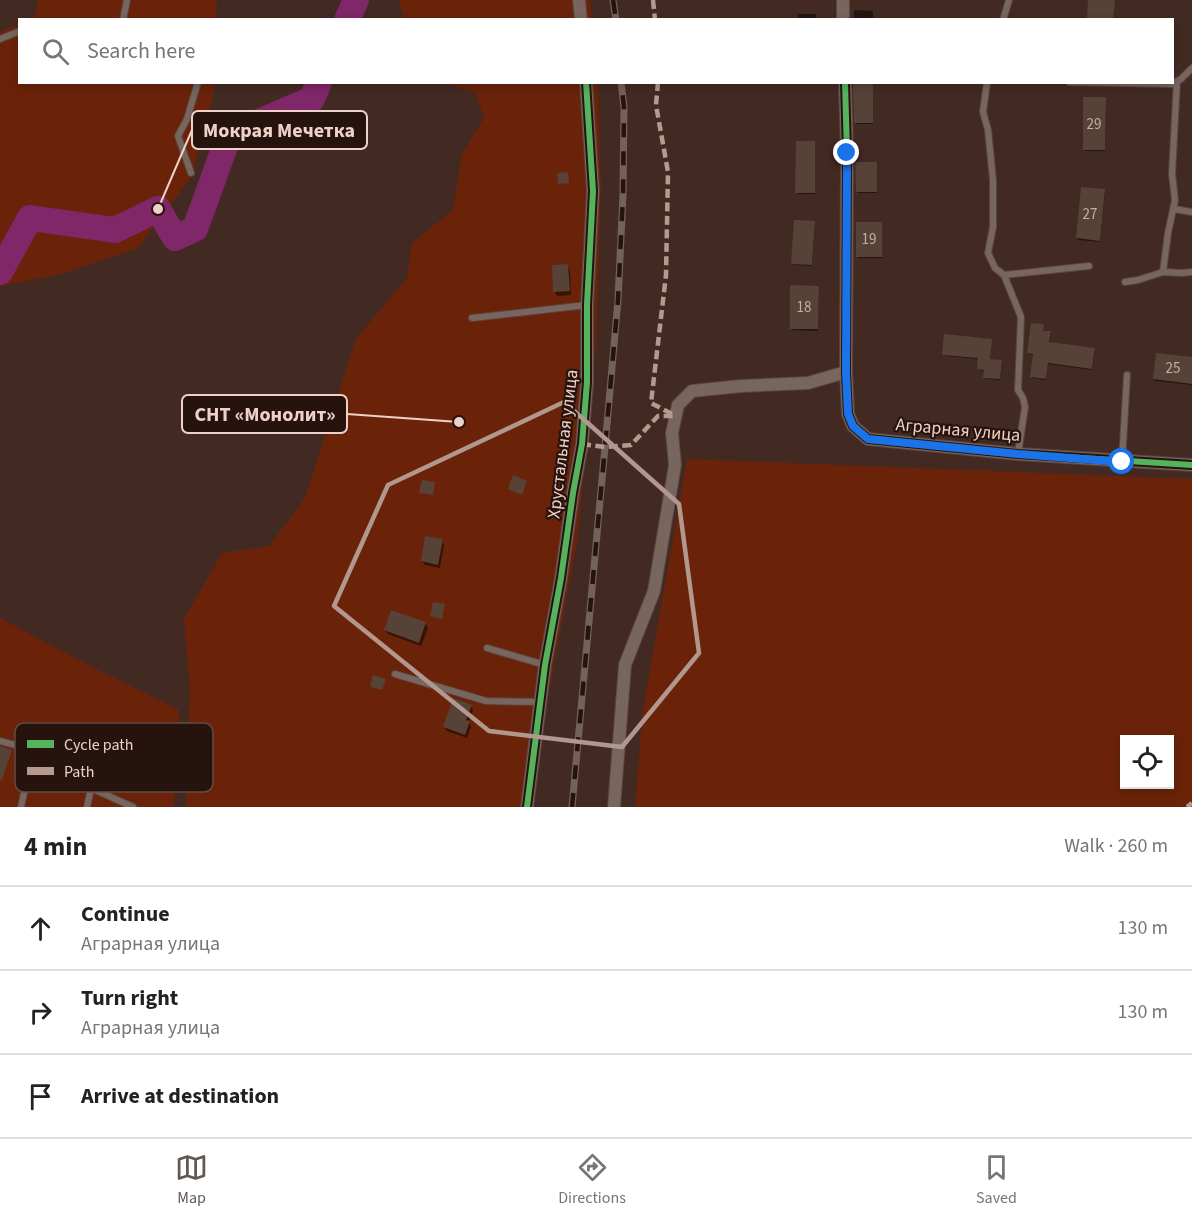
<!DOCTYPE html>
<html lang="en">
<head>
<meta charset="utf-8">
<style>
	:root { --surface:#fff; --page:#f6f6f6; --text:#222; --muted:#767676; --line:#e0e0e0; --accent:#635753 }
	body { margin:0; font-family:"Source Sans 3",sans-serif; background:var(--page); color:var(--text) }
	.controls { position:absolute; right:18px; bottom:18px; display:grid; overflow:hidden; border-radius:0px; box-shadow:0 3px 9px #0003 }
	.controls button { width:54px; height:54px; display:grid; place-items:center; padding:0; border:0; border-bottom:2px solid var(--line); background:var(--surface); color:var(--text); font:30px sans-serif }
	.stop { position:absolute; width:18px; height:18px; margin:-14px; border:4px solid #1a73e8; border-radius:50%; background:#fff }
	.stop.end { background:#1a73e8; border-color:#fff; box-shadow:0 2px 6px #0008 }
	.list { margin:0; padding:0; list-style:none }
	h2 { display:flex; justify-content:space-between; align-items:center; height:78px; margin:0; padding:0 24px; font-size:26px }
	h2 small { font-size:20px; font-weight:400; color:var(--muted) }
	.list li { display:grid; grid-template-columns:39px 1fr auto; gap:18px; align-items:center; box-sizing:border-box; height:84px; padding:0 24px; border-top:2px solid var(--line) }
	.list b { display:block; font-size:22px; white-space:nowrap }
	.list p { margin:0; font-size:20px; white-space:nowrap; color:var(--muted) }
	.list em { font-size:20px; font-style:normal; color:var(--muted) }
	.icon { flex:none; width:33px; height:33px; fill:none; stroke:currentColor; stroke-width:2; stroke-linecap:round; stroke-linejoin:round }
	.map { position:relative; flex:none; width:1192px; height:807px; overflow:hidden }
	.search { position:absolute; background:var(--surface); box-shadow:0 3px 9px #0003; left:18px; right:18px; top:18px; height:66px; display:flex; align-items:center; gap:15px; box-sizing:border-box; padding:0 21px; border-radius:0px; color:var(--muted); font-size:22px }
	.sheet { height:330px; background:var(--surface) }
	nav { display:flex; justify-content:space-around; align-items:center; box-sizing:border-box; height:84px; border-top:2px solid var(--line); background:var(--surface); font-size:16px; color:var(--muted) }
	nav a { display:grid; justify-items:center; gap:3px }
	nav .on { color:var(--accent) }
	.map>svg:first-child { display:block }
</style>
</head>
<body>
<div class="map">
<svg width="1192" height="807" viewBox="0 0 1192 807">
	<rect width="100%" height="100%" fill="#422a22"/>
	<!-- green -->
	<path fill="#6a2309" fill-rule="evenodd" d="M 38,0 L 217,0 L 216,19 L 28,20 L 35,16 Z
		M 398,0 L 590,0 L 593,19 L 404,19 Z
		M 19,23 L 20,82 L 214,83 L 214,92 L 191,177 L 138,248 L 61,274 L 0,286 L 0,32 Z
		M 444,83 L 598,83 L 601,185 L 596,347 L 577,543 L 548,696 L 532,807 L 186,807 L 190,689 L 184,619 L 222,553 L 269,546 L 305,498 L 356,339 L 407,278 L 412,243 L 453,210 L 462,154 L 484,118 L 476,93 Z
		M 687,459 L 1192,479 L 1192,807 L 635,807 L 643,710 ZM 1124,740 L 1170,740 L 1170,784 L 1124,784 Z
		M 0,618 L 90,666 L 179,710 L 174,807 L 0,807 Z"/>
	<!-- shadow -->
	<path fill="#0007" d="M 854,10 L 873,11 L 873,20 L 854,20 Z
		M 798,14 L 816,14 L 817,20 L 798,20 Z
		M 873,85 L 873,124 L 857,124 L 856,122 Z
		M 1106,100 L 1105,151 L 1085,151 L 1084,150 Z
		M 815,143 L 815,194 L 798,194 L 797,193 Z
		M 877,165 L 877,193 L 858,193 L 857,192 Z
		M 1082,189 L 1104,191 L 1105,192 L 1100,242 L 1078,240 L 1077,238 Z
		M 815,224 L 812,266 L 794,265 L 793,264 Z
		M 882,225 L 882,258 L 858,258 L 858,256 Z
		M 567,266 L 570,270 L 571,295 L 557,296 L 555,292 Z
		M 819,289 L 818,331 L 792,330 L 791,329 Z
		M 1043,326 L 1043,332 L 1050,333 L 1051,334 L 1049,343 L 1095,351 L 1092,370 L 1048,364 L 1046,380 L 1032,378 L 1034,355 L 1029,354 L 1028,353 Z
		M 991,340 L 990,361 L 1001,362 L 1002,363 L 1000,380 L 986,379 L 985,371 L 980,370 L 979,369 L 980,359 L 945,356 L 944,355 Z
		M 1192,359 L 1192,385 L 1155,381 L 1154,379 Z
		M 442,541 L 444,545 L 440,568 L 425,565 L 422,561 Z
		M 425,623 L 428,628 L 421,646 L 388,634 L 385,630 Z
		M 471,706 L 473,710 L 469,722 L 471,727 L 467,738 L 447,731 L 444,727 Z"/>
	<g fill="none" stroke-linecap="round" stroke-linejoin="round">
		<!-- river -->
		<path stroke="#7f2769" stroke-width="26" d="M 347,20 L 356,0
			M 0,272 L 30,218 L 115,230 L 158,209 L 175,238 L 195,229 L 229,135 L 312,99 L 319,82"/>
	</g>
	<!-- building -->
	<path fill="#574237" d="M 1088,0 L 1115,0 L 1113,20 L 1087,20 Z
		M 853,84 L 873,84 L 873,123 L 854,123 Z
		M 1083,97 L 1106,97 L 1105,150 L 1083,150 Z
		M 796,141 L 815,141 L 815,193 L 795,193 Z
		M 855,162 L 877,162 L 877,192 L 856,192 Z
		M 568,172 L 569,183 L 558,184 L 557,173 Z
		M 1081,187 L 1105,189 L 1100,241 L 1076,238 Z
		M 794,220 L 815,221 L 812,265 L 791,264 Z
		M 856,222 L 882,222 L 882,257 L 856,257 Z
		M 568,264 L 570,291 L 553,292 L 552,265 Z
		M 790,285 L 819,286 L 818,329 L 790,329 Z
		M 1031,323 L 1044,324 L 1043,331 L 1051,331 L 1049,342 L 1095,348 L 1092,369 L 1048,363 L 1046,379 L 1030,377 L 1033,354 L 1027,353 Z
		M 944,334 L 992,339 L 990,359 L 1002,360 L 1000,379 L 983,378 L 984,370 L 977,369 L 978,358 L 942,355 Z
		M 1156,353 L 1192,357 L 1192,384 L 1153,379 Z
		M 513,475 L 527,481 L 522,495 L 508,489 Z
		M 422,480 L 435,482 L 433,495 L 419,493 Z
		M 425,536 L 443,539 L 438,565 L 421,561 Z
		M 433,602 L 445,604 L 442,619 L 430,616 Z
		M 391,610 L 426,622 L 419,643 L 384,630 Z
		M 373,675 L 386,679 L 382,690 L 370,687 Z
		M 453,698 L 472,705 L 466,720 L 470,721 L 465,735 L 443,727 Z
		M 0,746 L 12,750 L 2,780 L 0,780 Z"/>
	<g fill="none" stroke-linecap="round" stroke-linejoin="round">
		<defs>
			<path id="lane" d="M 123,20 L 127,0
				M 1003,20 L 1009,0
				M 0,39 L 20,31
				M 987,82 L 983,112 L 988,130 L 993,180 L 993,227 L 988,253 L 995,268 L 1004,275 L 1089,266
				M 1069,82 L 1173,84 L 1181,79 L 1192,68
				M 191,173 L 178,136 L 187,119 L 198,82
				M 1174,209 L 1192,212
				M 1163,272 L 1168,233 L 1175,200 L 1172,174 L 1177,81
				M 1004,275 L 1021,317 L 1018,390 L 1023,398 L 1025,407 L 1018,454
				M 1125,282 L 1138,280 L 1163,272 L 1182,273 L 1192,272
				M 472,318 L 587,305
				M 1122,461 L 1127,375
				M 487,648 L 545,665
				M 395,674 L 486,701 L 540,702
				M 0,741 L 19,746 L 32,755
				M 21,807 L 32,755 L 91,788 L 133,807
				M 87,807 L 91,788"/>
			<path id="street" d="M 579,0 L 581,20
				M 843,0 L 843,20
				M 845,82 L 847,153 L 846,372 L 848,414 L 853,426 L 868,439 L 1018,454 L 1192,465
				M 527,807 L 545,665 L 561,578 L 573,493 L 582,444 L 587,382 L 587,305 L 593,191 L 586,82
				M 614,807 L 625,665 L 654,591 L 675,465 L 672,433 L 678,405 L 692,391 L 741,386 L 808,383 L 846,372"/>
		</defs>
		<!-- lane casing -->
		<use href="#lane" stroke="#5a4540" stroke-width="8"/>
		<!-- street casing -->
		<use href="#street" stroke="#5a4540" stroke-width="14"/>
		<!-- lane -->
		<use href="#lane" stroke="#78655e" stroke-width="6"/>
		<!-- street -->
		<use href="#street" stroke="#78655e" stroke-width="12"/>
		<defs>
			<path id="rail" d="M 613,0 L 616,20
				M 572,807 L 605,447 L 618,300 L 623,195 L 624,107 L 621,82"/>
		</defs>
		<!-- rail casing -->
		<use href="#rail" stroke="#75615b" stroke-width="7"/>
		<!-- rail -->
		<use href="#rail" stroke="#27130d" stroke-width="4.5" stroke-dasharray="14" stroke-linecap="butt"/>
		<!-- quiet -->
		<path stroke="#b69a8f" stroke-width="4.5" stroke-dasharray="9 4.5" stroke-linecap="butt" d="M 653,0 L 655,20
			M 658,82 L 656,105 L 668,172 L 666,275 L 651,403 L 676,416
			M 582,444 L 605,447 L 631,445 L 658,416 L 673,416
			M 1187,807 L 1192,803"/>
		<defs>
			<path id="cycleway" d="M 845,82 L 847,153 L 846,372 L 848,414 L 853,426 L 868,439 L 1018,454 L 1192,465
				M 527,807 L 545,665 L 561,578 L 573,493 L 582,444 L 587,382 L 587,305 L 593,191 L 586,82"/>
		</defs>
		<!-- cycleway casing -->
		<use href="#cycleway" stroke="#27130d" stroke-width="10"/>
		<!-- cycleway -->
		<use href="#cycleway" stroke="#56b35d" stroke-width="6"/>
	</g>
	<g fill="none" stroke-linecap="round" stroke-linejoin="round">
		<!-- route -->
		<path stroke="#1a73e8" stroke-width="8" d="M 847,153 L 846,372 L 848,414 L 853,426 L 868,439 L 1018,454 L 1122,462"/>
	</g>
	<!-- marked area -->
	<path fill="none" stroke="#b2978e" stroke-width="4.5" stroke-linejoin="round" d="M 564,402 L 679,504 L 699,653 L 622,747 L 489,731 L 334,606 L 388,485 Z"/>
	<g text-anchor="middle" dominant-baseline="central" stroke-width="4.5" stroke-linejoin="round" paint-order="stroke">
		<!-- number labels -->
		<g font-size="15" fill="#c8ada4">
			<text x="1094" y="124">29</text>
			<text x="1090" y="214">27</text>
			<text x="869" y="239">19</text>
			<text x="804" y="307">18</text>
			<text x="1173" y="368">25</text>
		</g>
		<!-- street labels -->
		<g font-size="18" fill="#eed1c8" stroke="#27130d">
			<text transform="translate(958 430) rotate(5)">Аграрная улица</text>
			<text transform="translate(563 444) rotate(-83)">Хрустальная улица</text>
		</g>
	</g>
	<!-- legend -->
	<rect x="15" y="723" width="198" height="69" rx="9" fill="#27130d" stroke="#634c45" stroke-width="1.5"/>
	<rect x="27" y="740" width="27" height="8" fill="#56b35d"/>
	<rect x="27" y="767" width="27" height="8" fill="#b69a8f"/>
	<g font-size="16" fill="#eed1c8">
		<text x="64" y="750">Cycle path</text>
		<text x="64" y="777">Path</text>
	</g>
	<!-- callouts -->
	<path fill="none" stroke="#eed1c8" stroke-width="2" d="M158 209L192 130M459 422L347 414"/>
	<g fill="#eed1c8" stroke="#27130d" stroke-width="2">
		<circle cx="158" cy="209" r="6"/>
		<circle cx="459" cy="422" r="6"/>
	</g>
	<g fill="#27130d" stroke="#eed1c8" stroke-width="2">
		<rect x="192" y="111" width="175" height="38" rx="6"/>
		<rect x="182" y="395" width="165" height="38" rx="6"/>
	</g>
	<g font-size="20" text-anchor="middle" font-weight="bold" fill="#eed1c8">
		<text x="279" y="137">Мокрая Мечетка</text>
		<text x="265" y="421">СНТ «Монолит»</text>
	</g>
</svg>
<div class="controls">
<button><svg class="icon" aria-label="locate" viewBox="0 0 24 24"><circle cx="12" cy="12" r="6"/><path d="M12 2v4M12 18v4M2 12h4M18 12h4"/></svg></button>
</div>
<div class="stop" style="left:1122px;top:462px"></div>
<div class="stop end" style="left:847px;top:153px"></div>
<div class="search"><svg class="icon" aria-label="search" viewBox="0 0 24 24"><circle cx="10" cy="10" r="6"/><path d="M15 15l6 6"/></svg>Search here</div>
</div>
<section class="sheet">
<h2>4 min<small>Walk · 260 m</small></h2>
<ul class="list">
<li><svg class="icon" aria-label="ahead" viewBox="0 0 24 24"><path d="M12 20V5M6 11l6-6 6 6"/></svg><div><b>Continue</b><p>Аграрная улица</p></div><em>130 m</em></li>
<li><svg class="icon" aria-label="right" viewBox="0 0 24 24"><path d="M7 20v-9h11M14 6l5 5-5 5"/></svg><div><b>Turn right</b><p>Аграрная улица</p></div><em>130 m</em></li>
<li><svg class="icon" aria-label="arrive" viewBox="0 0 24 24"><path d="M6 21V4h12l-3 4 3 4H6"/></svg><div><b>Arrive at destination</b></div></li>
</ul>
</section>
<nav>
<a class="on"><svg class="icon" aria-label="map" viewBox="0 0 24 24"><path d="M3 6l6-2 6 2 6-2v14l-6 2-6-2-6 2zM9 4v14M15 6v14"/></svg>Map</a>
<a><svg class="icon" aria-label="directions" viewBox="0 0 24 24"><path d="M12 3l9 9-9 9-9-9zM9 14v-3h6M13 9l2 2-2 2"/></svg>Directions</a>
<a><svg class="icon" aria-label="saved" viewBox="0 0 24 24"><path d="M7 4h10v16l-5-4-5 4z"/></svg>Saved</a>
</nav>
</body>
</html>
